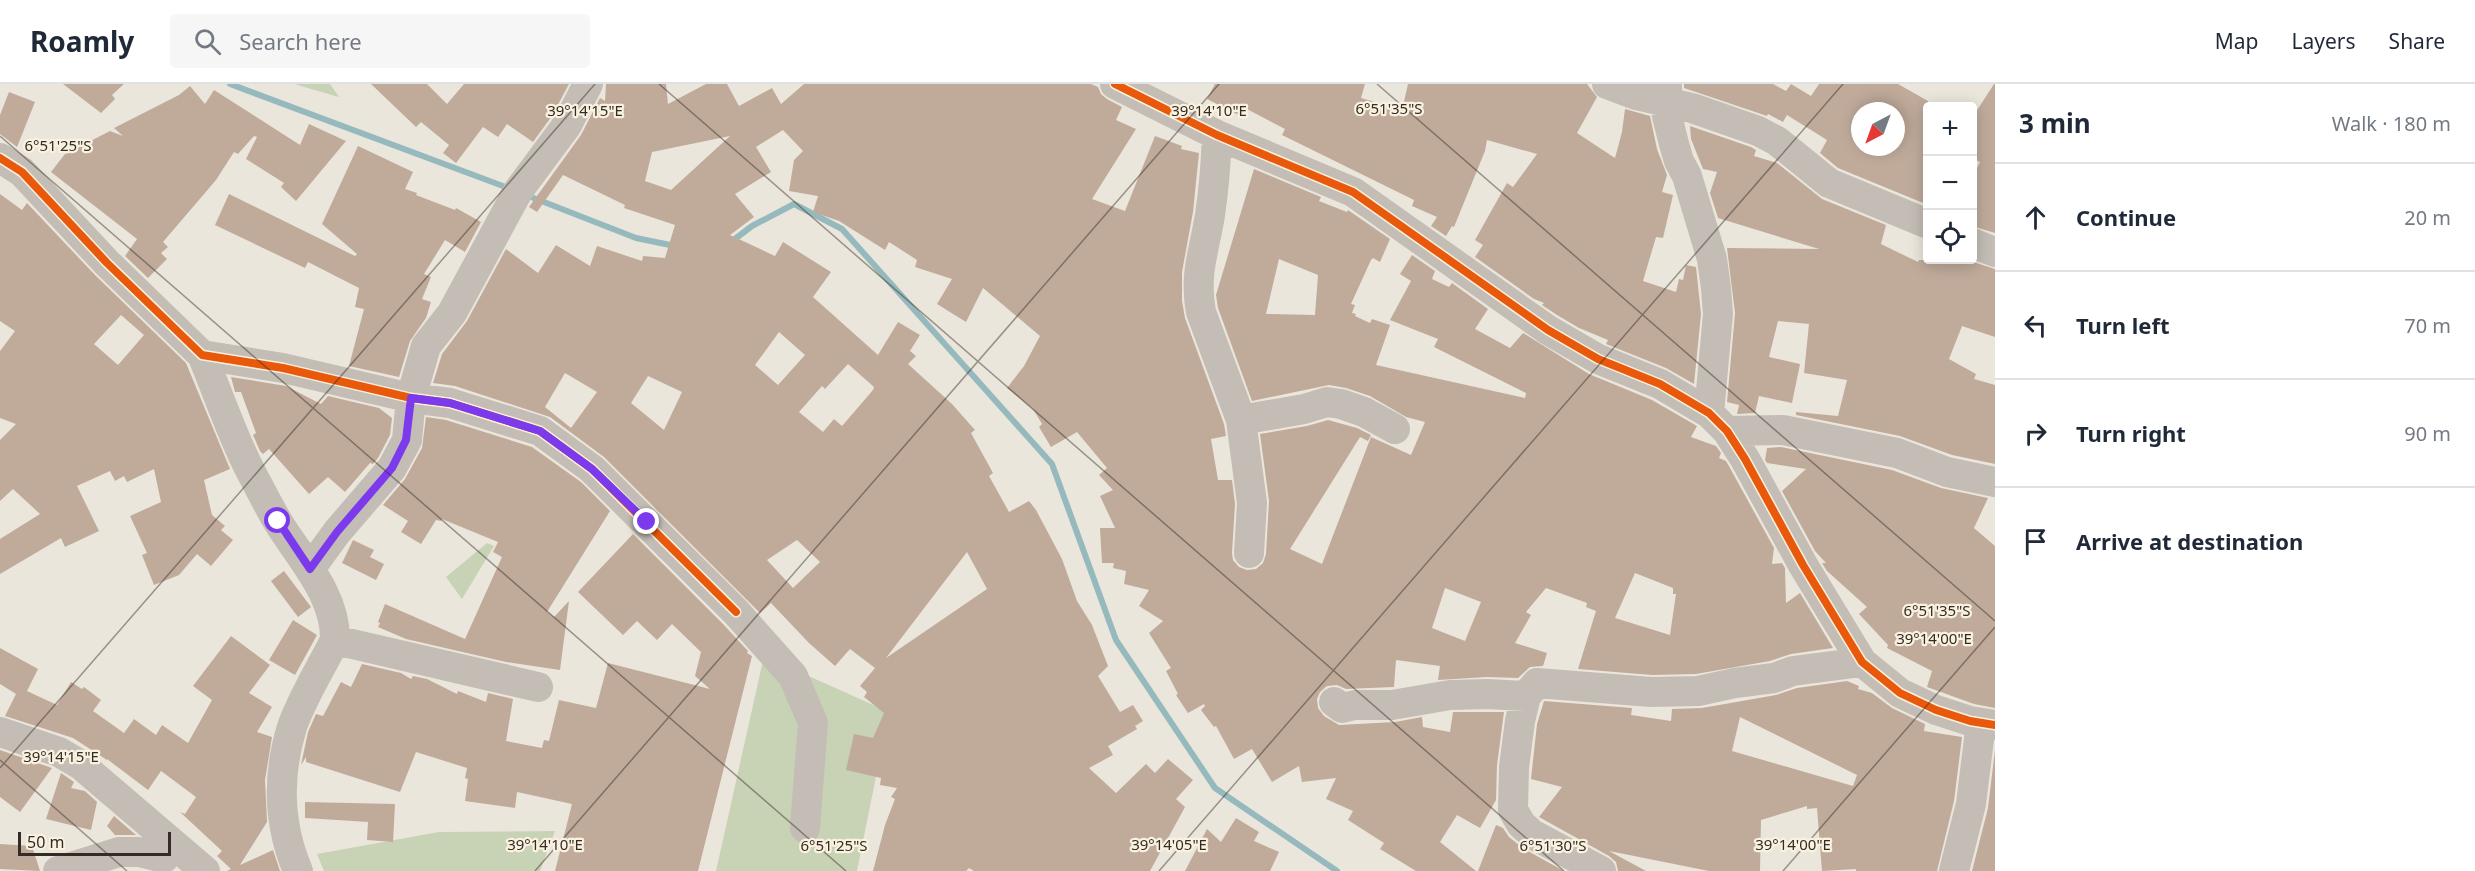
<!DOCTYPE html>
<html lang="en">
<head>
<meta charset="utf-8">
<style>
	:root { --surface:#fff; --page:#f6f6f7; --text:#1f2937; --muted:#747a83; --line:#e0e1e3 }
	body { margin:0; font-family:"Noto Sans",sans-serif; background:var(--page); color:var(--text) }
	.controls { position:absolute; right:18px; top:18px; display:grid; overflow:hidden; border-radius:6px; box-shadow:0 3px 15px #0003 }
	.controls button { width:54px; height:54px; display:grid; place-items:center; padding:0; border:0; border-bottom:2px solid var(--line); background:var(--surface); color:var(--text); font:30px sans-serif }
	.compass { position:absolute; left:1851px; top:18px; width:54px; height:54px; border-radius:50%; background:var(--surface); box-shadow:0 3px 15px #0003; rotate:221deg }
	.scale { position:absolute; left:18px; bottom:15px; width:153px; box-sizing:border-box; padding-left:6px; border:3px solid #342b24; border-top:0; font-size:16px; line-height:21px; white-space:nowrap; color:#342b24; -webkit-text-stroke:4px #faf2e0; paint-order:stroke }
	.stop { position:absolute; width:18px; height:18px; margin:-14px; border:4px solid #7c3aed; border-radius:50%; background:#fff }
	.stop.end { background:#7c3aed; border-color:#fff; box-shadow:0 2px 6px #0008 }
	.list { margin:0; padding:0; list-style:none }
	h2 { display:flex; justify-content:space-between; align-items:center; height:78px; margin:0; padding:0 24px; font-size:26px }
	h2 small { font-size:20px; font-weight:400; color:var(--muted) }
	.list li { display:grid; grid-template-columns:39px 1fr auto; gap:18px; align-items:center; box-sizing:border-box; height:108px; padding:0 24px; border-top:2px solid var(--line) }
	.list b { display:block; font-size:22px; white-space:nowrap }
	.list em { font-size:20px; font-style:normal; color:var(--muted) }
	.icon { flex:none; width:33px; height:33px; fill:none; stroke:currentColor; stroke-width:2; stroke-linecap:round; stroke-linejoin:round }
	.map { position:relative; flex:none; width:1995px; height:787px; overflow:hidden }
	header { display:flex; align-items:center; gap:36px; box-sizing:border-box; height:84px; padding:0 30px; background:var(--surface); border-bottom:2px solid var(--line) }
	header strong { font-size:28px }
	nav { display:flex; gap:33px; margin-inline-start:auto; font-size:21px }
	.search { width:420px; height:54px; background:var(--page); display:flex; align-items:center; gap:15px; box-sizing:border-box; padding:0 21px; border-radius:6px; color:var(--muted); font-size:22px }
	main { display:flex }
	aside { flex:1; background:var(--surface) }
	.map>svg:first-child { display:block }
</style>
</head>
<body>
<header>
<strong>Roamly</strong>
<div class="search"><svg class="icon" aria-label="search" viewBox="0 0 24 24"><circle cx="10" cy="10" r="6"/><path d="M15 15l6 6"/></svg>Search here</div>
<nav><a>Map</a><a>Layers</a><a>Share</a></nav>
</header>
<main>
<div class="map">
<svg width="1995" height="787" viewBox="0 0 1995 787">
	<rect width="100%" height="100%" fill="#ebe6db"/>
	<!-- green -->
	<path fill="#c8d2b4" d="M 294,0 L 330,0 L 339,13 Z
		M 487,459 L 494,462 L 462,515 L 446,493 Z
		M 764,572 L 889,628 L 857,787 L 716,787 Z
		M 555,747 L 540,787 L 324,787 L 317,770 L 439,748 Z"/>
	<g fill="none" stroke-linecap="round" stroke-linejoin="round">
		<!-- stream -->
		<path stroke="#96b9be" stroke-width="6" d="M 230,0 L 511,105
			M 526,111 L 636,154 L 675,162
			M 731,158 L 752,142 L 794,120 L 842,145 L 1052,380 L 1116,556 L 1215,704 L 1337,787"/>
	</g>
	<!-- building -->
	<path fill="#c0ab9b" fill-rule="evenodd" d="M 63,0 L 124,0 L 112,11 L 115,15 L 101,29 Z
		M 371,0 L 427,0 L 447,20 L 464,0 L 569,0 L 552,32 L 533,58 L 507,40 L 498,53 L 483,43 L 456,79 L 443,69 L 449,61 L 421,38 L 416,43 Z
		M 606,0 L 666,0 L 668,20 L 706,0 L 727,0 L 739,22 L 772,4 L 781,20 L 804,0 L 1091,0 L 1098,3 L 1101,10 L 1107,15 L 1122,23 L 1116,36 L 1136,45 L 1092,115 L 1125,127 L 1155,52 L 1182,62 L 1181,65 L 1199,69 L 1193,128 L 1182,188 L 1182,217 L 1185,234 L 1224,340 L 1226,352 L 1211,355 L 1218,396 L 1232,396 L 1235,420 L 1232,469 L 1233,476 L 1239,483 L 1247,486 L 1256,485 L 1263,479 L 1266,470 L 1269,417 L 1260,350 L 1307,342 L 1328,336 L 1357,344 L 1371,351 L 1368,357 L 1360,353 L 1290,465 L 1322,480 L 1371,353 L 1411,371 L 1425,338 L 1406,333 L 1370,312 L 1346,304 L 1329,301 L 1252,317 L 1218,224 L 1216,211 L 1254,85 L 1321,113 L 1319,117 L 1347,128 L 1348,126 L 1390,155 L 1380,178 L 1373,174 L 1371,176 L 1351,220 L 1355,221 L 1352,229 L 1356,230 L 1355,232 L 1370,239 L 1372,235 L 1390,241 L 1376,281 L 1525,314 L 1526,309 L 1434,263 L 1438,255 L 1390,236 L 1411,197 L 1400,190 L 1412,171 L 1435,187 L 1432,195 L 1449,203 L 1452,199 L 1488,225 L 1475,245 L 1510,264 L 1523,249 L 1589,290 L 1652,316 L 1697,342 L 1691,353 L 1716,362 L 1721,369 L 1719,374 L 1726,377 L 1730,384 L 1774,464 L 1772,480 L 1782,479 L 1785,484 L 1786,519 L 1800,509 L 1833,564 L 1791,570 L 1770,577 L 1696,590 L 1652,591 L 1578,585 L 1596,527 L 1586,523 L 1587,519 L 1546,504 L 1526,528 L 1531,531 L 1515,559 L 1547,569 L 1543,582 L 1530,583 L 1518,594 L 1487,593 L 1438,596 L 1440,582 L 1396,576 L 1394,603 L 1346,605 L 1337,601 L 1327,602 L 1320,608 L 1317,615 L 1318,624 L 1324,632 L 1339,641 L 1395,638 L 1422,633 L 1423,643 L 1450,648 L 1453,628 L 1504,628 L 1497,681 L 1496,716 L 1480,744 L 1457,731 L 1440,758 L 1476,787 L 1416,787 L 1380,765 L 1384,759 L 1348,736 L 1353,727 L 1326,715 L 1336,694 L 1302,698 L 1299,682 L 1272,698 L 1252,665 L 1234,675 L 1216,642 L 1214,643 L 1201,626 L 1205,622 L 1204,620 L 1188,629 L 1176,611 L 1178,610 L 1166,587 L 1171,584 L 1149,549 L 1163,537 L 1139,522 L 1149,506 L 1124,500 L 1126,487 L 1113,484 L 1114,479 L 1102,479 L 1100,444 L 1115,444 L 1100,412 L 1113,406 L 1099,391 L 1107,384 L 1077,348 L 1051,363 L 1039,343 L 1042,340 L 1033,325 L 1007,304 L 1024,282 L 1040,252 L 983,204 L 966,238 L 937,220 L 952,195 L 915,183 L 917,176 L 889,158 L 885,166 L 839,137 L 813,128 L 818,112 L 789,107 L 794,76 L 803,67 L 783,46 L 756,63 L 771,88 L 735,110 L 754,133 L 730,151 L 775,172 L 783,158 L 831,188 L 813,213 L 878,271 L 898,238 L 920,251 L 910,267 L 916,272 L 908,280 L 952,320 L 975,346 L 971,349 L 993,389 L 989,392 L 1009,428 L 1029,417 L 1036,426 L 1062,475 L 1077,517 L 1092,541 L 1108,582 L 1098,592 L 1120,628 L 1133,621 L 1143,637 L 1135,642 L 1137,645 L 1108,662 L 1113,671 L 1089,684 L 1116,709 L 1146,680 L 1155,689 L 1168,675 L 1193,696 L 1176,715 L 1185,723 L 1150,787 L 974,787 L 969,784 L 966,787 L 873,787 L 885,741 L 895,715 L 891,713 L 897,704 L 880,701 L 881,694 L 846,686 L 854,650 L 873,654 L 884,629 L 864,613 L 867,608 L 860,602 L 875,584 L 850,565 L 835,582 L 809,559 L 771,519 L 760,529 L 604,373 L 550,333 L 455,302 L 433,299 L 442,270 L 467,237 L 506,165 L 538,189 L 556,161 L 590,182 L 597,162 L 642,177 L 643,172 L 665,174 L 675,141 L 624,124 L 625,121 L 563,91 L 537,128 L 529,123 L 581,51 L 600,14 L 605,17 ZM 730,52 L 671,106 L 645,97 L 652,68 ZM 1279,175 L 1318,191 L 1315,231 L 1266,230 ZM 779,248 L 805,271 L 778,301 L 755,281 ZM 848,280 L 874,303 L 873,306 L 842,342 L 834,335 L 823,348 L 799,328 L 822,302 L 825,305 ZM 565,289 L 597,308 L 571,344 L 545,323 ZM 648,292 L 682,308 L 664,346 L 631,319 ZM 797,456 L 820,478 L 793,504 L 767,476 ZM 967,468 L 987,505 L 886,574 ZM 1635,489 L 1673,504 L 1673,510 L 1676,510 L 1670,551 L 1615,534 ZM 1445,504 L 1481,518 L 1465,557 L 1432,544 Z
		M 1215,0 L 1365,0 L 1361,14 L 1402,26 L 1408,0 L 1587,0 L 1597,13 L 1577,49 L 1615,74 L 1622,48 L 1625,25 L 1650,32 L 1657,65 L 1667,91 L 1662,108 L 1673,111 L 1663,154 L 1656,153 L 1643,197 L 1676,208 L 1679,195 L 1683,196 L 1686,181 L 1696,183 L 1701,230 L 1694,300 L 1666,284 L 1606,260 L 1608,256 L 1579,244 L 1557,231 L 1542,221 L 1544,219 L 1534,215 L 1475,173 L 1483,161 L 1475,156 L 1507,99 L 1513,103 L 1537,70 L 1487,56 L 1485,67 L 1454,143 L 1452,142 L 1446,152 L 1431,142 L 1437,133 L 1412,122 L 1414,116 L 1282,51 L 1285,45 L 1245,24 L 1241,32 L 1207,15 Z
		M 1684,0 L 1773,0 L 1786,7 L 1791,0 L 1811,12 L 1819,0 L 1898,0 L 1928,17 L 1928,121 L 1838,84 L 1820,69 L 1827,56 L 1787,31 L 1783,38 L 1768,30 L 1767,32 L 1684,4 ZM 1860,27 L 1896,27 L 1896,63 L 1860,63 Z
		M 1994,0 L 1995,0 L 1995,149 L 1972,142 L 1972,94 L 1980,78 L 1972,74 L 1972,34 Z
		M 190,2 L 205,20 L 214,6 L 300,61 L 309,40 L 346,57 L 296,117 L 281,103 L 284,99 L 246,75 L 257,53 L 254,52 L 238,70 L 234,68 L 216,96 L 163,158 L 168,163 L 161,169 L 167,175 L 148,194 L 125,172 L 137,155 L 51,88 L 65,70 L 110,47 L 123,52 L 114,44 L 179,11 Z
		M 9,8 L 35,18 L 17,63 L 0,50 L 0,31 Z
		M 1690,42 L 1751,63 L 1756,66 L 1754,72 L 1777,79 L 1822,115 L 1886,141 L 1881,160 L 1918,178 L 1919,176 L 1967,176 L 1995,185 L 1995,253 L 1962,242 L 1949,275 L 1976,290 L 1974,295 L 1995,301 L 1995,380 L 1952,371 L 1900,352 L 1796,331 L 1796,328 L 1838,332 L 1847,296 L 1804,289 L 1809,240 L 1778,237 L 1769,273 L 1800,280 L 1792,319 L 1759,312 L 1755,329 L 1737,330 L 1739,321 L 1727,318 L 1735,229 L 1727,164 L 1819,165 L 1718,134 L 1710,109 L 1717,88 L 1703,85 L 1691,55 Z
		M 358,62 L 413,88 L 405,105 L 417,109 L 416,111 L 455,126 L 456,124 L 481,138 L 465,168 L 445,156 L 424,190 L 431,193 L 422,215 L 431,218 L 426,234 L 410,257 L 399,293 L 349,282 L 364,225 L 355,223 L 359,204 L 308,178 L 305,184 L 215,141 L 229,110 L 355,172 L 357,170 L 322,140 Z
		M 0,110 L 22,126 L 27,119 L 95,191 L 186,279 L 230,385 L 204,396 L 212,431 L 225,442 L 221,446 L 233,456 L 211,482 L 197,470 L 179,491 L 154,501 L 142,471 L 147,469 L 130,432 L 161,418 L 154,385 L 127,398 L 124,392 L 115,397 L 110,387 L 77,402 L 99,447 L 65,463 L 61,454 L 0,490 L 0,455 L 40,430 L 13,405 L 0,417 L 0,356 L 16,340 L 0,334 L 0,267 L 15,247 L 0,237 ZM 121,231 L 144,251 L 118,281 L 94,260 Z
		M 231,293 L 286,302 L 321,320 L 328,312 L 379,324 L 392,334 L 390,351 L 378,374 L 373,380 L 370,379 L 345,408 L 328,393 L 309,410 L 269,365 L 263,370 L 260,367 L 253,351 L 256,349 L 241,308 L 235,308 Z
		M 426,333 L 446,336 L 532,363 L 581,398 L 610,427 L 547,528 L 554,533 L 569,517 L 560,586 L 506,578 L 406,555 L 378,543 L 380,539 L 378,538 L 385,520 L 465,555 L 502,473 L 493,468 L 498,458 L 442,435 L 441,437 L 436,436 L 421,460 L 401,448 L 408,437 L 383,421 L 405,395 L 422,364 Z
		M 1781,363 L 1892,386 L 1941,404 L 1988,414 L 1974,444 L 1995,462 L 1995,624 L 1974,620 L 1927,603 L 1932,587 L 1887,564 L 1888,561 L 1859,530 L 1867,523 L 1827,487 L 1822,479 L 1826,479 L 1815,467 L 1782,407 L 1806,385 L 1767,379 L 1765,376 L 1767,364 Z
		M 633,450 L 723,540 L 748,567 L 747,569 L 752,572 L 698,787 L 555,787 L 572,720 L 517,708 L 515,724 L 465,717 L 468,695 L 465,694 L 467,684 L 416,668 L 400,708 L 306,678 L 306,673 L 301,681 L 308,648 L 316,630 L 323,632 L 341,598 L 351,603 L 362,580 L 401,589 L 411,595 L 413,592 L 427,595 L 457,610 L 458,607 L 486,618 L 488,609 L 513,615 L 506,657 L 542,664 L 544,656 L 549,657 L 559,616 L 596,624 L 608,579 L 710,605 L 695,592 L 701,568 L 672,540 L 657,556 L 637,537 L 623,551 L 578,508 Z
		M 353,456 L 374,466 L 370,473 L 384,480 L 376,496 L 342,479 Z
		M 284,487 L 311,523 L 298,533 L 271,497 Z
		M 293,536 L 317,551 L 295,591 L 269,576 Z
		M 231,552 L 270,581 L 249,609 L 272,623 L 257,648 L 272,653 L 265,696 L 267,738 L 240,781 L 273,766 L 280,787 L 227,787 L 231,785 L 217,772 L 222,767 L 180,728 L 185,730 L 196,713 L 161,687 L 148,706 L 107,675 L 107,676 L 73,654 L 5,632 L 16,610 L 0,600 L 0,564 L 38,585 L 27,607 L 57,621 L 71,598 L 82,605 L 84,603 L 101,616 L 93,627 L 124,649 L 134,635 L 156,651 L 162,641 L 188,659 L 212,616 L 193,602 Z
		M 1847,597 L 1859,602 L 1858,605 L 1872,609 L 1892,624 L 1925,640 L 1924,647 L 1962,653 L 1954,717 L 1937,787 L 1856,787 L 1856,785 L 1822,787 L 1817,724 L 1807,725 L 1807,722 L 1761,736 L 1760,787 L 1709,787 L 1609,767 L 1646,787 L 1618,787 L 1616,778 L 1609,772 L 1539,733 L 1562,703 L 1531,695 L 1537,640 L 1544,617 L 1632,624 L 1631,631 L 1671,637 L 1672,625 L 1702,624 L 1776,611 L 1797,604 ZM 1740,633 L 1857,691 L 1853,702 L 1732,667 Z
		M 0,666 L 52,684 L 20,728 L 0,713 Z
		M 1995,666 L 1995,787 L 1972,787 L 1988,724 Z
		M 61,689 L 74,698 L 71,704 L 85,707 L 97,718 L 91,746 L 46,735 Z
		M 305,718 L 395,720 L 393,758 L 367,756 L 368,738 L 305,734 Z
		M 114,732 L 136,751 L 115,751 L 107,742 Z
		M 1236,734 L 1259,748 L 1254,757 L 1279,768 L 1270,787 L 1185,787 L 1207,745 L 1221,758 Z
		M 1496,741 L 1503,744 L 1509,753 L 1524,765 L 1564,787 L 1478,787 Z
		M 0,760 L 32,762 L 40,787 L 0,785 Z"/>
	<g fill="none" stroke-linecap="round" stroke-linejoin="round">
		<!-- minor -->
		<path stroke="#c3bdb5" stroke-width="30" d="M 1115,0 L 1217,51 L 1353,108 L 1548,246 L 1598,275 L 1660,300 L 1709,329 L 1727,347 L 1745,375 L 1803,481 L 1862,578 L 1900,609 L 1936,626 L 1970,637 L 1995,641
			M 1607,0 L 1636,11 L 1692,24 L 1758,47 L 1777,57 L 1829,99 L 1928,140
			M 1667,0 L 1667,32 L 1674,60 L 1679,77 L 1687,92 L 1712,175 L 1716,204 L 1718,230 L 1709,329
			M 1217,51 C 1216,77 1214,104 1210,131 C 1204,168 1194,190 1201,228 L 1241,336 L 1252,419 L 1249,469
			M 0,74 L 22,88 L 107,179 L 202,271 L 283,284 L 411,314 L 450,319 L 540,347 L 592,385 L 736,528 L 793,592 L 813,639 L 805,744
			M 1972,159 L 1995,168
			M 202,271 C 218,309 231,349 250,386 C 259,403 268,421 278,438 C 300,474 336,511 335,556 C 322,582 301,616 292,643 C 277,692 278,740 298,787
			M 1241,336 L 1304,325 L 1327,318 L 1341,320 L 1364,328 L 1395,345
			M 1727,347 L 1783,346 L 1897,369 L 1947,388 L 1995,398
			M 310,485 L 337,448 L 392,384 L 407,356 L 411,314 L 426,262 L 452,229 L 518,107 L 567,41 L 588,0
			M 335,556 L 538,603
			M 1334,618 L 1342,624 L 1355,621 L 1392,621 L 1450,611 L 1487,610 L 1526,612
			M 0,648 L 59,668 L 81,681 L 205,787
			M 58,787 L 119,768 L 139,768 L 164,774
			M 1601,787 L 1532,750 L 1521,740 L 1513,726 L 1514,683 L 1520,637 L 1526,612 L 1537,599 L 1651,608 L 1698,607 L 1735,599 L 1774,594 L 1793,587 L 1862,578
			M 1954,787 L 1971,720 L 1981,639"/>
		<defs>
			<path id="cycleway" d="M 1115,0 L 1217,51 L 1353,108 L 1548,246 L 1598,275 L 1660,300 L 1709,329 L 1727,347 L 1745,375 L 1803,481 L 1862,578 L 1900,609 L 1936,626 L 1970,637 L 1995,641
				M 0,74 L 22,88 L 107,179 L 202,271 L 283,284 L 411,314 L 450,319 L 540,347 L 592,385 L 736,528"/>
		</defs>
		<!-- cycleway casing -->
		<use href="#cycleway" stroke="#faf2e0" stroke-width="11"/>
		<!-- cycleway -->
		<use href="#cycleway" stroke="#e8590c" stroke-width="8"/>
	</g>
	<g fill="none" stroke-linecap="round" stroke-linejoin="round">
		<!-- route -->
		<path stroke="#7c3aed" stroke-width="8" d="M 278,437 L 310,485 L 337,448 L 392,384 L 406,356 L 411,314 L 450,319 L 540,347 L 592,385 L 647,438"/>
	</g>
	<!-- ticks -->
	<path fill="none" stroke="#342b24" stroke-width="1.5" stroke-opacity="0.45" d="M 659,0 L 1564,787M 1377,0 L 1995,537M 0,52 L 846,787M 0,676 L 127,787M 0,684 L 595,0M 535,787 L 1219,0M 1159,787 L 1843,0M 1783,787 L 1995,543"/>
	<g font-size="15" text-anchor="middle" fill="#342b24" stroke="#faf2e0" stroke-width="4.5" stroke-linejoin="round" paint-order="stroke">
		<text x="1389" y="30">6°51'35"S</text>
		<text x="585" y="32">39°14'15"E</text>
		<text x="1209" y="32">39°14'10"E</text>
		<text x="58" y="67">6°51'25"S</text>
		<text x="1937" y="532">6°51'35"S</text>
		<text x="1934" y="560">39°14'00"E</text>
		<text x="61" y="678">39°14'15"E</text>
		<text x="545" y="766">39°14'10"E</text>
		<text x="1169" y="766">39°14'05"E</text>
		<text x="1793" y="766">39°14'00"E</text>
		<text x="834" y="767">6°51'25"S</text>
		<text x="1553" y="767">6°51'30"S</text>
	</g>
</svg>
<div class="controls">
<button>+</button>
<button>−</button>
<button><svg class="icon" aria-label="locate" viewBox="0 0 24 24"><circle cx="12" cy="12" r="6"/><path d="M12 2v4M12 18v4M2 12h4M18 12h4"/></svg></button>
</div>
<svg class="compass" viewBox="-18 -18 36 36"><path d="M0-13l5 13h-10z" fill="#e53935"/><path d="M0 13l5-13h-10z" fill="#747a83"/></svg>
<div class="scale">50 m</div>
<div class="stop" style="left:278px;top:437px"></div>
<div class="stop end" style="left:647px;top:438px"></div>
</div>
<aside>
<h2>3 min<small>Walk · 180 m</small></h2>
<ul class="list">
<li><svg class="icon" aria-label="ahead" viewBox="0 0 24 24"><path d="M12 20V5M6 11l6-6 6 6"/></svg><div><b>Continue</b></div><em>20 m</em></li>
<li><svg class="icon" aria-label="left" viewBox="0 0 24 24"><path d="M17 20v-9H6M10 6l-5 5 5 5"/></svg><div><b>Turn left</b></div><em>70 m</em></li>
<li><svg class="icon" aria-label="right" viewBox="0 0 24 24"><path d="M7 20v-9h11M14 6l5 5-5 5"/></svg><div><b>Turn right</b></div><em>90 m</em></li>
<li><svg class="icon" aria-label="arrive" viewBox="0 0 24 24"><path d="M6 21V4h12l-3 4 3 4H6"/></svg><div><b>Arrive at destination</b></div></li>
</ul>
</aside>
</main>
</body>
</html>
